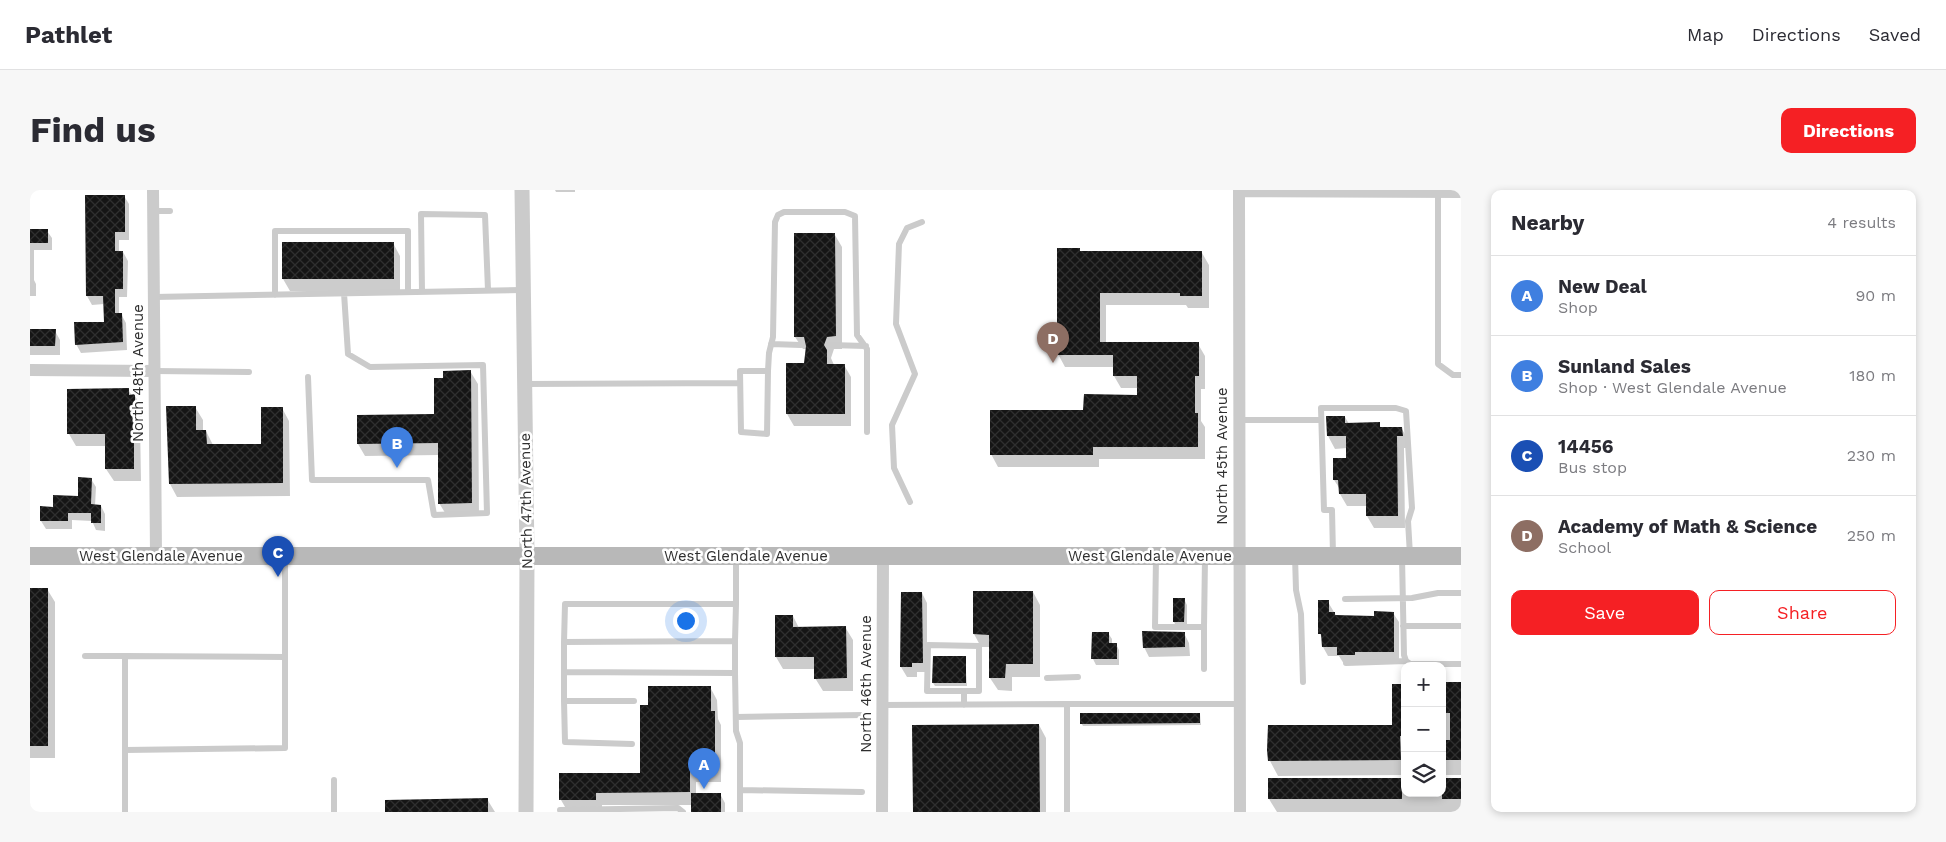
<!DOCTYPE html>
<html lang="en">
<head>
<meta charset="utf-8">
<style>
	:root { --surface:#fff; --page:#f7f7f7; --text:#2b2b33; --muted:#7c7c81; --line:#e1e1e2; --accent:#f52024 }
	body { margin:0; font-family:"Work Sans",sans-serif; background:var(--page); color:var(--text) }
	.controls { position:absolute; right:15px; bottom:15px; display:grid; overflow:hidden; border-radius:10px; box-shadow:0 2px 8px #0003 }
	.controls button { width:45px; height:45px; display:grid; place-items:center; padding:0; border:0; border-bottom:1px solid var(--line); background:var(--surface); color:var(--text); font:25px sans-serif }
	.you { position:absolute; left:655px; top:430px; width:18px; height:18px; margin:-12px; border:4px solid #fff; border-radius:50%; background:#1a73e8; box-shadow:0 0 0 8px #1a73e833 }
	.badge { display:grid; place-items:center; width:32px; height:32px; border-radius:50%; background:var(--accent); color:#fff; font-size:16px; font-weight:700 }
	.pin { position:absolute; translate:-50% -41px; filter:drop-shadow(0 1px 2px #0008) }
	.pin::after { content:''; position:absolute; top:26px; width:18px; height:15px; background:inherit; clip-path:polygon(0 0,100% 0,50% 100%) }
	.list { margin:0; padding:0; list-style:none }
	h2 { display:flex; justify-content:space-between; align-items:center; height:65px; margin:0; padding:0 20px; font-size:21px }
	h2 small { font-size:16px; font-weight:400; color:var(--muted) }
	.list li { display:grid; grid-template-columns:32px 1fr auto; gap:15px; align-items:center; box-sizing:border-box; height:80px; padding:0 20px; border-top:1px solid var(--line) }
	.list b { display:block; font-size:19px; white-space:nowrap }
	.list p { margin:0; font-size:16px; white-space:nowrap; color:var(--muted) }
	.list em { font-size:16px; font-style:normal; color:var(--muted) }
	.actions { display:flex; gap:10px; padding:15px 20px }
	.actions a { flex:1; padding:11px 0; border:1px solid var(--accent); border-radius:10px; text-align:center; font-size:18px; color:var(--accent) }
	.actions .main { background:var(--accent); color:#fff }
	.icon { flex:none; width:28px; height:28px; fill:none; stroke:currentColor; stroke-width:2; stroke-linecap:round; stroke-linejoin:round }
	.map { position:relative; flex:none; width:1431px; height:622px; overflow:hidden; border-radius:10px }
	header { display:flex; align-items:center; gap:30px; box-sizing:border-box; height:70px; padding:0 25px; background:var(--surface); border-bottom:1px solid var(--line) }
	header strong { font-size:24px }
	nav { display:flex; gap:28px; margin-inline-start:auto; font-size:18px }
	.intro { display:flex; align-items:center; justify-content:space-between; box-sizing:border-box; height:120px; padding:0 30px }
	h1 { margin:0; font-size:35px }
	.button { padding:12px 22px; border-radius:10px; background:var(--accent); color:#fff; font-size:18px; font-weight:700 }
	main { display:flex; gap:30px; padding:0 30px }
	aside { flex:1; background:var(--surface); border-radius:10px; box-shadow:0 2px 8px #0003 }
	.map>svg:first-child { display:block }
</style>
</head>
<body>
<header>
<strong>Pathlet</strong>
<nav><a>Map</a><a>Directions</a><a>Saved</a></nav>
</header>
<div class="intro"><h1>Find us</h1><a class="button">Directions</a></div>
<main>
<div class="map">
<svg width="1431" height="622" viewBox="0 0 1431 622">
	<defs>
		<pattern id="building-cross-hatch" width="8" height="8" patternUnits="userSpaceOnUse" patternTransform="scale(1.25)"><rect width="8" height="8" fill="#151515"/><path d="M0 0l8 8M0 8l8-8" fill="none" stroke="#2f2f2f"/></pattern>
	</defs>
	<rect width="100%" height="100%" fill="#fff"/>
	<!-- shadow -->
	<path fill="#0003" d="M 525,0 L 545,0 L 545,2 L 526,2 Z
		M 56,6 L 94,6 L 99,14 L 99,50 L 89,50 L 89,62 L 93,62 L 98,71 L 97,107 L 89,107 L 89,124 L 91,124 L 96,133 L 97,160 L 51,163 L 46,154 L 75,133 L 74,114 L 62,115 L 57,106 Z
		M 0,40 L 17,41 L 22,48 L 22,60 L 4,60 L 4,90 L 6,94 L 6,106 L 0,106 Z
		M 805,45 L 812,57 L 812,159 L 804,159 L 801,168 L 804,175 L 814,175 L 821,187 L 821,236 L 764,236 L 757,224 L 776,175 L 777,159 L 773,159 L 765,147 Z
		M 363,53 L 370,66 L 370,101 L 260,101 L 253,89 Z
		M 1049,60 L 1051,63 L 1172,63 L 1179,75 L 1179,118 L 1158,118 L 1156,115 L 1076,115 L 1076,153 L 1168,154 L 1175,166 L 1175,199 L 1171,199 L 1171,231 L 1175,237 L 1175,269 L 1069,269 L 1069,277 L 968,277 L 961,264 L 1055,221 L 1108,206 L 1108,198 L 1091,198 L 1084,186 L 1084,177 L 1035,177 L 1028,164 Z
		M 0,140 L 25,141 L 30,150 L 30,165 L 0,165 Z
		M 440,181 L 448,194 L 449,325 L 417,326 L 409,313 L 409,265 L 335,266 L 328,254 L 405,225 L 415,189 Z
		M 98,199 L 102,206 L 105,206 L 112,218 L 112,232 L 110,232 L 111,291 L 84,291 L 76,279 L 76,256 L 46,256 L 39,244 Z
		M 137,217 L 165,217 L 173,230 L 173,241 L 176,241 L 183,255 L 232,255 L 252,218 L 259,231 L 260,306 L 147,307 L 140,294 Z
		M 1315,227 L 1319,234 L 1349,234 L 1351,238 L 1371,238 L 1379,250 L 1379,258 L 1374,258 L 1375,338 L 1344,338 L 1337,326 L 1337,316 L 1317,316 L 1310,304 L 1310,299 L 1304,290 L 1304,270 L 1317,269 L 1317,258 L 1305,259 L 1298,246 Z
		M 61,289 L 66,297 L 65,316 L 71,316 L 75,324 L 75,341 L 66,340 L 62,331 L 42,330 L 42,339 L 16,339 L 11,331 L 24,318 L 49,307 Z
		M 0,399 L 17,399 L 25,412 L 25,568 L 0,568 Z
		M 944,402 L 1003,402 L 1010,415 L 1010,487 L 982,487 L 982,501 L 968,500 L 960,488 L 961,457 L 951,457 L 944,444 Z
		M 892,403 L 897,413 L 897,482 L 887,482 L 887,487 L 877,487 L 871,477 L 871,440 Z
		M 1154,409 L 1157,415 L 1157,438 L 1147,438 L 1144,432 Z
		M 1298,412 L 1307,427 L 1345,427 L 1363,423 L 1369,432 L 1369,471 L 1314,474 L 1309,466 L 1298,466 L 1293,457 L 1293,449 L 1290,444 Z
		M 763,426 L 769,438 L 815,437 L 823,450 L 823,501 L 793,501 L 785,488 L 785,479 L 753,479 L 746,467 Z
		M 1078,443 L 1082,449 L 1082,454 L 1086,454 L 1089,460 L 1089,475 L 1066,475 L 1063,469 Z
		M 1154,443 L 1159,453 L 1160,466 L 1119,467 L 1114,457 Z
		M 904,467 L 935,467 L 937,496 L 905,496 L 903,493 Z
		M 1372,492 L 1375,492 L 1375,585 L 1248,586 L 1240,571 L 1363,536 Z
		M 1412,493 L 1431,494 L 1431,585 L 1412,585 Z
		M 680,497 L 687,510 L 688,529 L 691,535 L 691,592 L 666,592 L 666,604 L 690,604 L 695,613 L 695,622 L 662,622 L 662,615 L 572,615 L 572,622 L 538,622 L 531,610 L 611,584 L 620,516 Z
		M 1170,524 L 1171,535 L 1053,536 L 1051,533 Z
		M 1009,535 L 1016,548 L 1016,622 L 884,622 Z
		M 1240,589 L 1375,589 L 1375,603 L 1412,603 L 1431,589 L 1431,622 L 1247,622 L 1239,609 Z
		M 457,609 L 465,622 L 357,622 Z"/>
	<!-- building -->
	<path fill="url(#building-cross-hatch)" d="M 55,5 L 95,5 L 95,42 L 85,42 L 85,61 L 93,61 L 93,99 L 85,99 L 85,123 L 92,123 L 93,152 L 45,155 L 44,132 L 74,132 L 73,106 L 56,106 Z
		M 0,39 L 18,39 L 18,53 L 0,53 Z
		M 764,43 L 805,43 L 806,146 L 797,147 L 794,155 L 797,160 L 797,174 L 815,174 L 815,224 L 756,224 L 756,173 L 774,173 L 776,156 L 774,147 L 764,147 Z
		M 252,52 L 364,52 L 364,89 L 252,89 Z
		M 1027,58 L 1050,58 L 1050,61 L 1172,61 L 1172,106 L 1150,106 L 1150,103 L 1070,103 L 1070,152 L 1169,152 L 1169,186 L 1165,186 L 1165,223 L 1168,223 L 1168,257 L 1063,257 L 1063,265 L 960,265 L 960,220 L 1053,220 L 1054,204 L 1107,205 L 1107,186 L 1083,186 L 1083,165 L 1027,165 Z
		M 0,139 L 26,139 L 25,156 L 0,156 Z
		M 441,180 L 442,313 L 408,314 L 408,253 L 327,254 L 327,225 L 404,224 L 404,188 L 413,188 L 413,181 Z
		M 99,198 L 99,205 L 105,204 L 105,220 L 104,220 L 104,279 L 75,279 L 75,244 L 37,244 L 37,199 Z
		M 136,216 L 166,216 L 166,240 L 176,240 L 177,254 L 231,254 L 231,217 L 253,217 L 253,293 L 139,294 Z
		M 1296,226 L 1315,226 L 1315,233 L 1350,232 L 1350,237 L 1372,237 L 1373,246 L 1367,246 L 1368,326 L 1336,326 L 1336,304 L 1309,304 L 1308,290 L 1303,290 L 1303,268 L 1316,268 L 1316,246 L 1297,246 Z
		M 48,287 L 62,288 L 61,314 L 71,315 L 71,333 L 61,333 L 61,323 L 38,323 L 38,331 L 10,331 L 10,316 L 23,317 L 23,305 L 48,306 Z
		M 0,398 L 18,398 L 18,556 L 0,556 Z
		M 943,401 L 1003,401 L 1003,474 L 976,474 L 975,488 L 959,488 L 959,445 L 943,444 Z
		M 871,402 L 892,402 L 893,473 L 882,473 L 882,477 L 870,477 Z
		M 1143,408 L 1155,408 L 1154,432 L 1143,432 Z
		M 1288,410 L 1299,410 L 1299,422 L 1305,422 L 1305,425 L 1344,426 L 1344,421 L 1364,422 L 1364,462 L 1325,462 L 1325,465 L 1307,465 L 1307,457 L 1292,457 L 1291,444 L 1288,444 Z
		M 745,425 L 763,425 L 763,437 L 816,436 L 817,488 L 784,489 L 784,467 L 745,467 Z
		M 1112,441 L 1155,442 L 1155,457 L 1113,458 Z
		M 1062,442 L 1079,442 L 1079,453 L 1087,453 L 1087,469 L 1061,469 Z
		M 903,466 L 936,466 L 936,493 L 902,493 Z
		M 1412,492 L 1431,492 L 1431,570 L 1412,570 L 1412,550 L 1420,550 L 1420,523 L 1412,523 Z
		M 1362,494 L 1375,494 L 1375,546 L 1370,546 L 1371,570 L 1238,571 L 1237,560 L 1238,535 L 1362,535 Z
		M 618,496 L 681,496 L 681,521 L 685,521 L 685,580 L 660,580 L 660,602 L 566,603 L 566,610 L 529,610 L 529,583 L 610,583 L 610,515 L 618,515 Z
		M 1050,523 L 1170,523 L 1170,533 L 1050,534 Z
		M 1009,534 L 1010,622 L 883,622 L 882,535 Z
		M 1238,588 L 1372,588 L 1372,609 L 1238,609 Z
		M 1412,588 L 1431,588 L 1431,609 L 1412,609 Z
		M 661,603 L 691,603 L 691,622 L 661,622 Z
		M 458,608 L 458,622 L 355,622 L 355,610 Z"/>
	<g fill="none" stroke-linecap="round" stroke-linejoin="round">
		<!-- service -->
		<path stroke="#cbcbcb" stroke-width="6" d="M 1408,1 L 1408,174 L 1423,185 L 1431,185
			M 123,21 L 140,21
			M 392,102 L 391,24 L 455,25 L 458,100
			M 245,105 L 245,41 L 378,41 L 378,102
			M 124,107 L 492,100
			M 741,154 L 771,155
			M 799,155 L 836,156
			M 124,181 L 219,182
			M 710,181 L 738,181 L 737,244 L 711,242 Z
			M 738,181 L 739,163 L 743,147 L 745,32 L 748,25 L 754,22 L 815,22 L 825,26 L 827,145 L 837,159 L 837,242
			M 278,187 L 282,290 L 398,290 L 404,325 L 457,323 L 453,175 L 340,177 L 318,164 L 314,103
			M 495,194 L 710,193
			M 1208,230 L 1291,230
			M 880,312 L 864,278 L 862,235 L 885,184 L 866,134 L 869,54 L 877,38 L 892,32
			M 1303,365 L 1302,320 L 1294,320 L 1291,218 L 1366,218 L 1376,221 L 1382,318 L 1378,331 L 1380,365
			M 1265,366 L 1266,400 L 1271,424 L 1273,492
			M 255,367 L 255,558 L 95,560 L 95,466 L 255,467
			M 1126,367 L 1125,437 L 1174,437 L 1174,479
			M 1372,367 L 1374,465 L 1376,471 L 1380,474 L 1431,474
			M 1315,409 L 1382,408 L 1408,403 L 1431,403
			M 1373,436 L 1431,436
			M 1174,437 L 1175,368
			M 705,451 L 706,414
			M 55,466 L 95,466
			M 1316,473 L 1376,471
			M 534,482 L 534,452
			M 705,483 L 706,541 L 710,553 L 710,622
			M 1017,488 L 1048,487
			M 934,501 L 949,501 L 949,456 L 898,455 L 897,501 L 934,501 L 934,515
			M 534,511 L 535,552 L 602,554
			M 604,511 L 534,511 L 534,482 L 705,483 L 705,451 L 534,452 L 535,414 L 706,414 L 706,367
			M 852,515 L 1037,514
			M 706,527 L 834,525
			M 95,560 L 95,622
			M 710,600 L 832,602
			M 530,620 L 648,618 L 653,622
			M 304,622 L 304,590
			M 1037,622 L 1037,514 L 1208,514"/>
		<!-- minor -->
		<path stroke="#cbcbcb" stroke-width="12" d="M 123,0 L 126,366
			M 1209,0 L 1210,622
			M 1209,1 L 1431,2
			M 0,180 L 124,181
			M 852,622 L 853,366"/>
		<!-- tertiary -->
		<path stroke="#cbcbcb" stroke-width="15" d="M 492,0 L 497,366 L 496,622"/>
		<!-- secondary -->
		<path stroke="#b8b8b8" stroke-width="18" d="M 0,366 L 1431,366"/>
	</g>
	<g text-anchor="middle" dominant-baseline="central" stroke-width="5" stroke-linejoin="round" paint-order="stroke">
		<!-- street labels -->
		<g font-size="15" fill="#2e2e2e" stroke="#fff">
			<text transform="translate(108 183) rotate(-90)">North 48th Avenue</text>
			<text transform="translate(1192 266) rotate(-90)">North 45th Avenue</text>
			<text transform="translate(496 311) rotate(-91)">North 47th Avenue</text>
			<text x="131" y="366">West Glendale Avenue</text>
			<text x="716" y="366">West Glendale Avenue</text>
			<text x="1120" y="366">West Glendale Avenue</text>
			<text transform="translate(836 494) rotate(-90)">North 46th Avenue</text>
		</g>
	</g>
</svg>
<div class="controls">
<button>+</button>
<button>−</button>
<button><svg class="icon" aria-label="layers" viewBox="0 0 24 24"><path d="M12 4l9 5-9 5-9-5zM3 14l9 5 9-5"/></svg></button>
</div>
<div class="you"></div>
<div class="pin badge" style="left:674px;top:599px;background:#3f7fe0">A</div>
<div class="pin badge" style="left:367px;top:278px;background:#3f7fe0">B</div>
<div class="pin badge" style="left:248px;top:387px;background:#1a4fb4">C</div>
<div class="pin badge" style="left:1023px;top:173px;background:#8d6e63">D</div>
</div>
<aside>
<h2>Nearby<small>4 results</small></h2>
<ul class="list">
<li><span class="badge" style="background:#3f7fe0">A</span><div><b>New Deal</b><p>Shop</p></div><em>90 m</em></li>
<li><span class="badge" style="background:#3f7fe0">B</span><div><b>Sunland Sales</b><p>Shop · West Glendale Avenue</p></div><em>180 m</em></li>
<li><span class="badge" style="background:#1a4fb4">C</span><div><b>14456</b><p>Bus stop</p></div><em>230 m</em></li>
<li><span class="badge" style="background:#8d6e63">D</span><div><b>Academy of Math &amp; Science</b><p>School</p></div><em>250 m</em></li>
</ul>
<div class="actions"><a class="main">Save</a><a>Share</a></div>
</aside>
</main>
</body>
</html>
